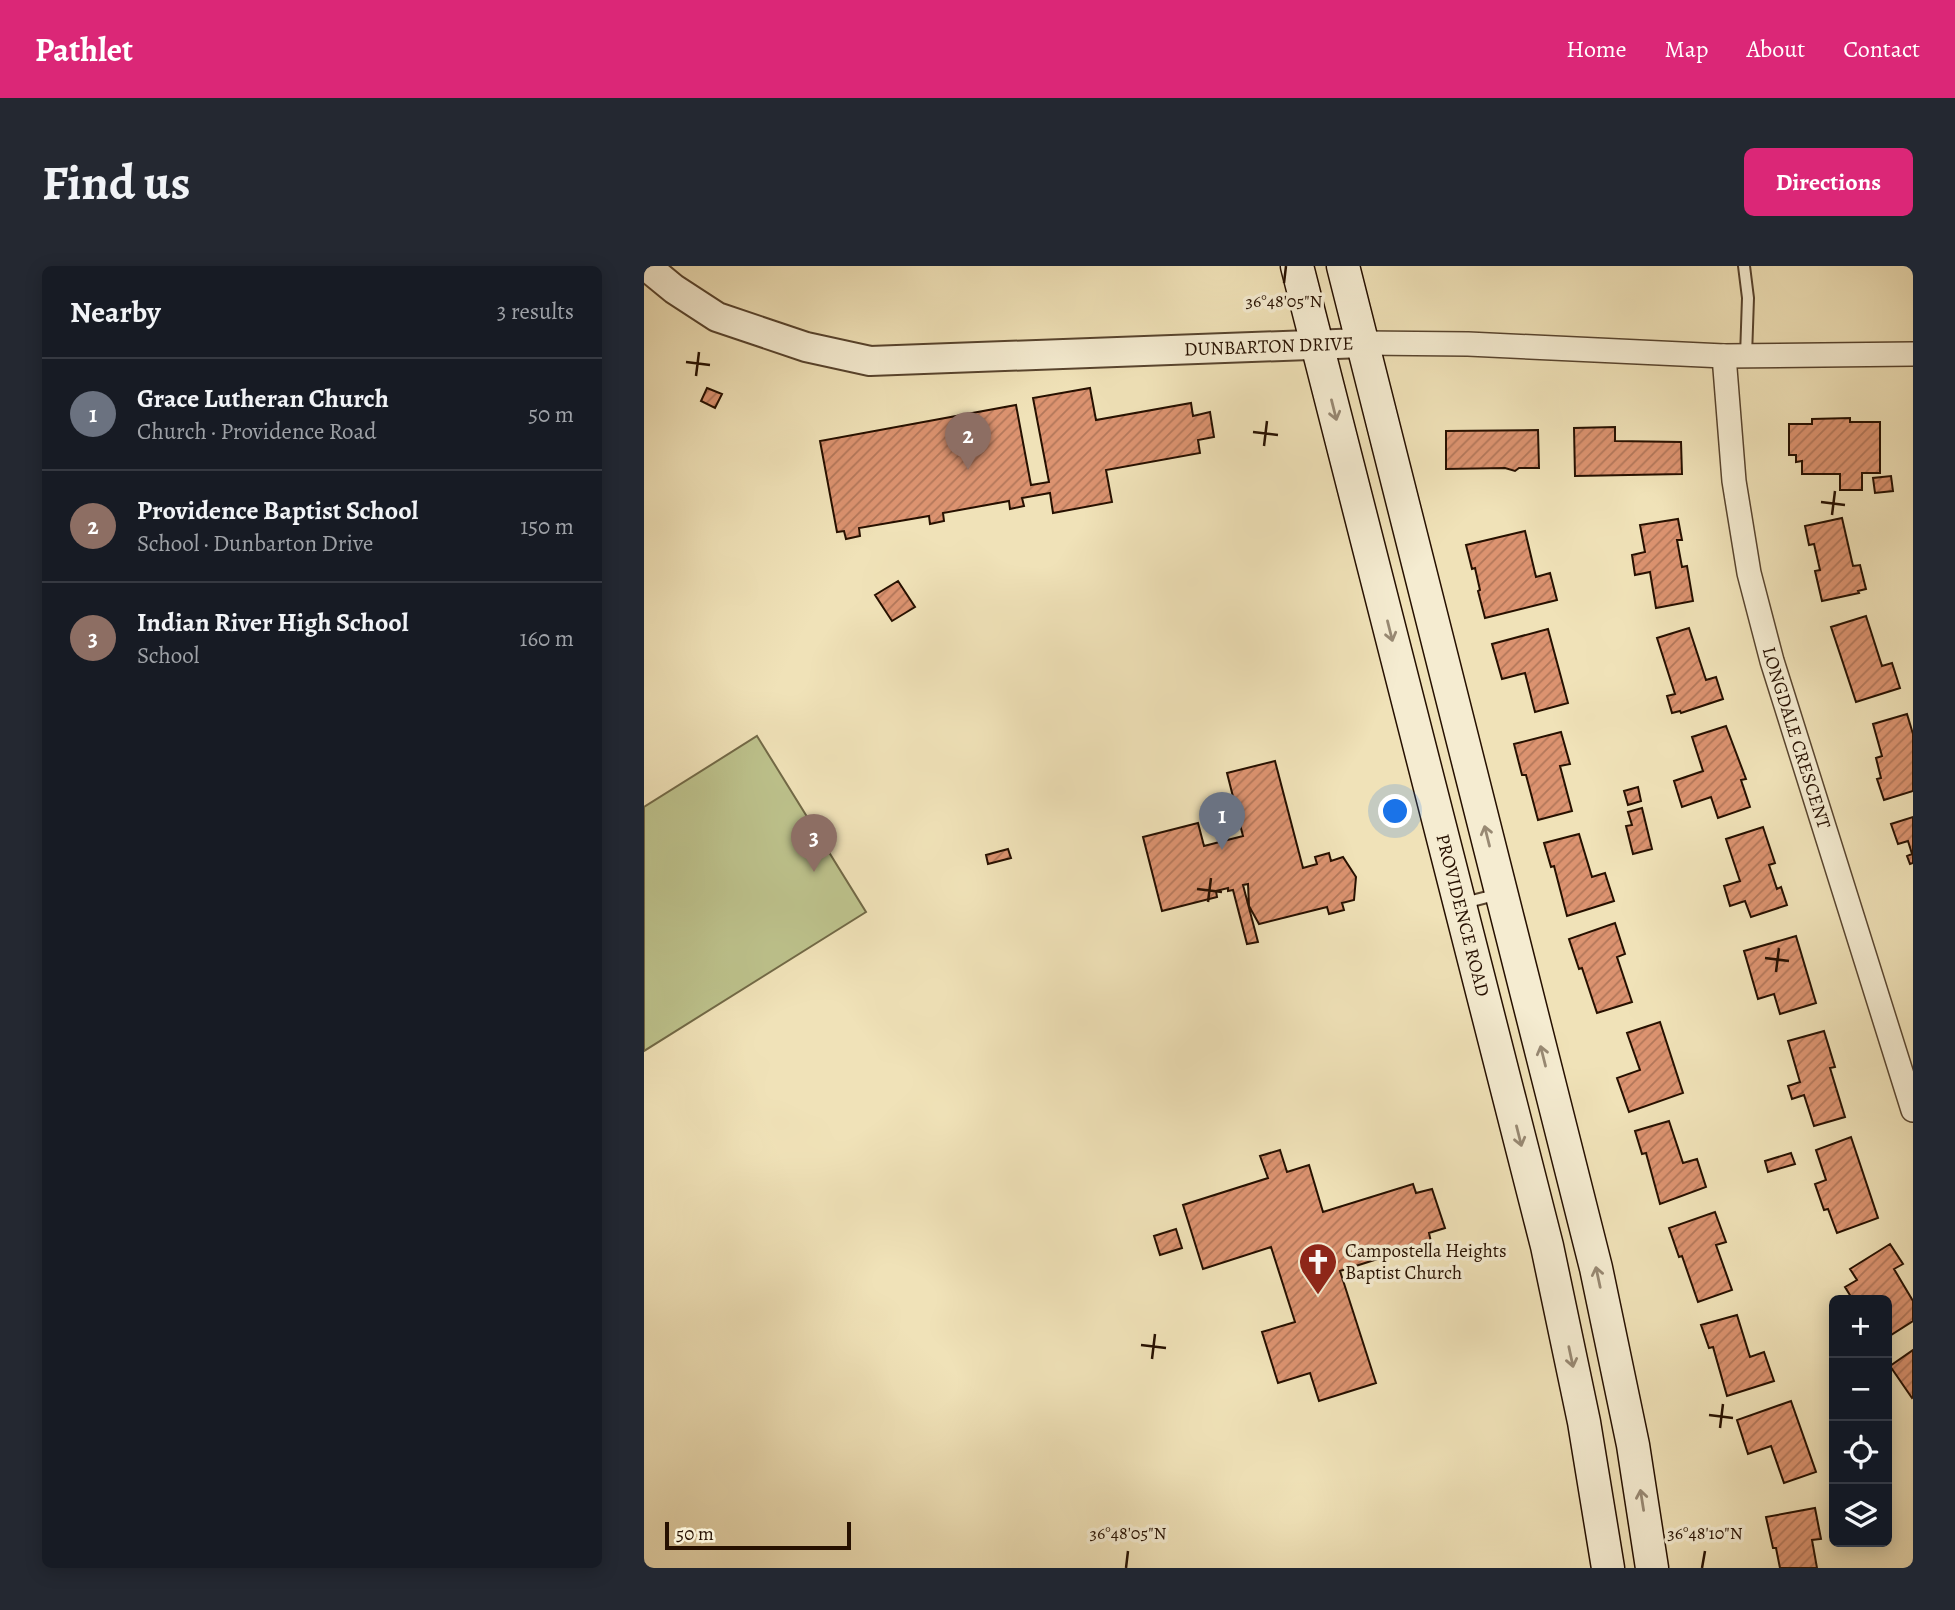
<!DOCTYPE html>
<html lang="en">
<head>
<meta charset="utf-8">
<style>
	:root { --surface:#171b24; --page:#242831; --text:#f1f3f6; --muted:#9ea1a6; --line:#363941; --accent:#db2777 }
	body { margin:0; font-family:Alegreya,serif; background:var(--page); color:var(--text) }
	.controls { position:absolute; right:21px; bottom:21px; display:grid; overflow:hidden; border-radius:10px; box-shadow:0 4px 18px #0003 }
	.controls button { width:63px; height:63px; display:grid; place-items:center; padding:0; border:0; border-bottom:2px solid var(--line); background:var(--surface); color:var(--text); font:35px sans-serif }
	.scale { position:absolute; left:21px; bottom:18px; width:186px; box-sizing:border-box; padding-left:7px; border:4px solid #261000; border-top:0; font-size:19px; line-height:24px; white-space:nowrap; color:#261000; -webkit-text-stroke:5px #f5ecd1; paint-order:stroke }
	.you { position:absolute; left:752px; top:546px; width:24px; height:24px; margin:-18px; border:5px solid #fff; border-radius:50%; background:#1a73e8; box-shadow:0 0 0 10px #1a73e833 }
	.badge { display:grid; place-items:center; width:46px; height:46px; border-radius:50%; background:var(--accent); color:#fff; font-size:23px; font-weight:700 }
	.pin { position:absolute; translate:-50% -58px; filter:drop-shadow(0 2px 4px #0008) }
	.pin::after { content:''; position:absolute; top:37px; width:24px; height:21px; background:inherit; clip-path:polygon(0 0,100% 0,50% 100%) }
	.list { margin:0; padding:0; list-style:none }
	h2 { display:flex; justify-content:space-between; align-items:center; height:91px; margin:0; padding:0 28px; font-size:30px }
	h2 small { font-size:23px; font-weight:400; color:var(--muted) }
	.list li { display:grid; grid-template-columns:46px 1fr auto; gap:21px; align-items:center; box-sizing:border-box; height:112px; padding:0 28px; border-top:2px solid var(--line) }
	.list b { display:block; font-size:26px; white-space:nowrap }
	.list p { margin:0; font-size:23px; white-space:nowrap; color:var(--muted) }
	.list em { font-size:23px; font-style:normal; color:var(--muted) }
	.icon { flex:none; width:38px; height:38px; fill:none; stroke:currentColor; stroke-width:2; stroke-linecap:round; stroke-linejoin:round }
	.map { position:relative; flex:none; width:1269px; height:1302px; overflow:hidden; border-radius:10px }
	header { display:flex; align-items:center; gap:42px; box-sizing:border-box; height:98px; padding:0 35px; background:var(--accent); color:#fff }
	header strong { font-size:33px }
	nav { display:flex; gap:38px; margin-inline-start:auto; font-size:24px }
	.intro { display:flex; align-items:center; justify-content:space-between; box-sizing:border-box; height:168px; padding:0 42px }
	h1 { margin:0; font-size:49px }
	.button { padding:18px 32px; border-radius:10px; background:var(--accent); color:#fff; font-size:24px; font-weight:700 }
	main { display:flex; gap:42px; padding:0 42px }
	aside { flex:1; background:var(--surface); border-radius:10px; box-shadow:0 4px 18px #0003 }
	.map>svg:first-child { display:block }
</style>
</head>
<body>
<header>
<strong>Pathlet</strong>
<nav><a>Home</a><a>Map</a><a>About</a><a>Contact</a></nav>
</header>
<div class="intro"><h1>Find us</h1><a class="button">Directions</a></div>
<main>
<aside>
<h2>Nearby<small>3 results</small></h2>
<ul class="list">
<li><span class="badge" style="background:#6b7280">1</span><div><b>Grace Lutheran Church</b><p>Church · Providence Road</p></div><em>50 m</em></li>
<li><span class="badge" style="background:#8d6e63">2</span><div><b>Providence Baptist School</b><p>School · Dunbarton Drive</p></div><em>150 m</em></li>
<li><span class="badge" style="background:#8d6e63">3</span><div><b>Indian River High School</b><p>School</p></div><em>160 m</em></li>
</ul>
</aside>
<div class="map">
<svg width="1269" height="1302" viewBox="0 0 1269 1302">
	<defs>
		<pattern id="building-hatch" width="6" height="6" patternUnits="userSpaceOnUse" patternTransform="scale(1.75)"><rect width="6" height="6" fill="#dc9370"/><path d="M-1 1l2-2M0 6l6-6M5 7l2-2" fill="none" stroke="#b2775a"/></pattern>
	</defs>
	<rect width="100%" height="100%" fill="#f0e2b8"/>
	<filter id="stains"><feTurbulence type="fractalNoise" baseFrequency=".00286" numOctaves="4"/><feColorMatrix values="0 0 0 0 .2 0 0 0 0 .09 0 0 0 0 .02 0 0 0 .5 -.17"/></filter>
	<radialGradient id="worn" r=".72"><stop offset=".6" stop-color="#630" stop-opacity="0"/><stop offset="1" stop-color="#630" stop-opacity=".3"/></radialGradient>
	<!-- green -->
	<path fill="#bdc28c" stroke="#726946" stroke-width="2" d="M 113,470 L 222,646 L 0,785 L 0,541 Z"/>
	<!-- building -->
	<path fill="url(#building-hatch)" stroke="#261000" stroke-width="2" d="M 63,122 L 78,128 L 71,142 L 57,135 Z
		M 446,122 L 452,154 L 547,137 L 549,150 L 566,146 L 570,171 L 554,174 L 556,187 L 462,204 L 468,236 L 409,247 L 406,227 L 378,232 L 380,240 L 366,243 L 365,235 L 299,247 L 300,255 L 286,258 L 285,250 L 215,262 L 216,270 L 202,273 L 200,265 L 193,266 L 176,175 L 372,139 L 387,219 L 405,216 L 389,132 Z
		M 1206,152 L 1206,156 L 1236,156 L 1236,207 L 1218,207 L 1218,224 L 1196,224 L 1196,208 L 1158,208 L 1158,195 L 1152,196 L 1152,189 L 1145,189 L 1145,158 L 1168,158 L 1168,153 Z
		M 971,161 L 971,175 L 1037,176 L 1038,208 L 931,210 L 930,162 Z
		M 894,164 L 895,202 L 875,202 L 871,205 L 861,202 L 802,203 L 802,165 Z
		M 1247,210 L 1249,225 L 1231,227 L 1229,212 Z
		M 1198,252 L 1209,300 L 1216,299 L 1222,323 L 1214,325 L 1215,327 L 1178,335 L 1171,305 L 1176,304 L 1170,278 L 1165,279 L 1161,260 Z
		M 1034,253 L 1038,274 L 1033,274 L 1038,301 L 1043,300 L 1049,335 L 1012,342 L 1006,306 L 991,309 L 988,289 L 1001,286 L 996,259 Z
		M 881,265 L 892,311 L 906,307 L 913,334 L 841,352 L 834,325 L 836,324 L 831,302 L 828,303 L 822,279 Z
		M 254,315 L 271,341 L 248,355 L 231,329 Z
		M 1222,350 L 1238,400 L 1248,397 L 1256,422 L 1212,436 L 1187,361 Z
		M 1045,362 L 1062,414 L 1072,411 L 1079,433 L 1037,447 L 1036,445 L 1028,447 L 1023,430 L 1031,428 L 1013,372 Z
		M 904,363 L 924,437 L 891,446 L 881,407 L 858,413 L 848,378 Z
		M 1263,448 L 1269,468 L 1269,525 L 1240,534 L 1233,513 L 1237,512 L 1232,492 L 1238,490 L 1229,458 Z
		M 1082,460 L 1102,513 L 1097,514 L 1106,541 L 1074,552 L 1067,531 L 1038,541 L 1030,515 L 1059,505 L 1048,471 Z
		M 917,466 L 926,498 L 916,500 L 928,545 L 894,554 L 882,509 L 878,509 L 870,478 Z
		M 631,495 L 659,602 L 673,598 L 671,591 L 685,587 L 687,595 L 699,591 L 712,611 L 710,634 L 698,637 L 700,644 L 685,648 L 683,641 L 615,658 L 605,640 L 604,618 L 599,619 L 614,676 L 603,678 L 589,624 L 584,625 L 584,622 L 572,625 L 573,631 L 518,645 L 499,571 L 554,557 L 560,580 L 599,570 L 583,507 Z
		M 994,521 L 997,535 L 984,539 L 980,525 Z
		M 998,542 L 1008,583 L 989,588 L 982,560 L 988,559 L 984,546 Z
		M 1269,551 L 1269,597 L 1266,598 L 1263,590 L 1268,588 L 1264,575 L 1254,578 L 1247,558 Z
		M 1119,561 L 1131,597 L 1125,599 L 1133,623 L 1137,621 L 1143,639 L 1107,651 L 1101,635 L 1086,640 L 1080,620 L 1096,615 L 1082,573 Z
		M 935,568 L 948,611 L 961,607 L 970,635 L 923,650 L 910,600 L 907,601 L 900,577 Z
		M 364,583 L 367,592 L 344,598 L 342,589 Z
		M 971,657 L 981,688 L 973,691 L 988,736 L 953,747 L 938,702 L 935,703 L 925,673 Z
		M 1152,670 L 1172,737 L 1136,748 L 1130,728 L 1114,733 L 1100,685 Z
		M 1016,756 L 1039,827 L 985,846 L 973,812 L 996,804 L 983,767 Z
		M 1180,765 L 1191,801 L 1186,802 L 1201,851 L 1170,860 L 1160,829 L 1148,833 L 1144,820 L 1156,816 L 1144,775 Z
		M 1025,855 L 1039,897 L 1053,893 L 1062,921 L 1016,938 L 1002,887 L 998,888 L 991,865 Z
		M 1207,871 L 1234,952 L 1193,967 L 1184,943 L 1180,944 L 1171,918 L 1182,914 L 1172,884 Z
		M 636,884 L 643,906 L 665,899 L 679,946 L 769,918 L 772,927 L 788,923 L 801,962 L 785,967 L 787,976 L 696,1005 L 732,1117 L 675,1135 L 666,1107 L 634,1117 L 618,1066 L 651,1056 L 627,981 L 559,1003 L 539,939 L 624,912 L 616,890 Z
		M 1147,887 L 1151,898 L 1124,906 L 1121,895 Z
		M 1071,946 L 1082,976 L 1072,979 L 1088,1024 L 1054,1036 L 1038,990 L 1035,991 L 1025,962 Z
		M 532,963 L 538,982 L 516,989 L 510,970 Z
		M 1246,978 L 1259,998 L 1250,1003 L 1269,1035 L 1269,1055 L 1247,1069 L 1243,1062 L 1243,1034 L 1226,1034 L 1224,1031 L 1220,1034 L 1209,1034 L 1201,1021 L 1213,1014 L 1206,1003 Z
		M 1093,1049 L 1106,1091 L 1120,1086 L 1130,1115 L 1083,1130 L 1069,1081 L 1065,1082 L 1057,1059 Z
		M 1269,1084 L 1269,1131 L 1268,1132 L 1246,1100 Z
		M 1147,1135 L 1172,1206 L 1140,1217 L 1127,1180 L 1104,1188 L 1093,1154 Z
		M 1171,1242 L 1177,1273 L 1168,1274 L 1173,1302 L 1136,1302 L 1132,1282 L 1129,1282 L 1122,1251 Z"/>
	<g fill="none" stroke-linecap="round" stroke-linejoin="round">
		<defs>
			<path id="service" d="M 1100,0 L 1104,32 L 1102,90
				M 820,637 L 855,628"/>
			<g id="minor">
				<path d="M 719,77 L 824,78 L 1080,90 L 1269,88"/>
				<path id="s1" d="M 1080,90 L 1090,215 L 1105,307 L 1128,395 L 1269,844"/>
			</g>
			<g id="tertiary">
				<path id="s2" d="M 2,0 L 30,23 L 73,51 L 162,81 L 226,95 L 719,77"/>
			</g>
			<g id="secondary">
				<path id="s3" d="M 653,0 L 903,980 L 940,1156 L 964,1302"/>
				<path d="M 699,0 L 952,1002 L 989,1179 L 1008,1302"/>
			</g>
		</defs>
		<!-- service casing -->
		<use href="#service" stroke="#58442e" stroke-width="14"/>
		<!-- minor casing -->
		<use href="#minor" stroke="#58442e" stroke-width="26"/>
		<!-- tertiary casing -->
		<use href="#tertiary" stroke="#58442e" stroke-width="32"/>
		<!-- secondary casing -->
		<use href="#secondary" stroke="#261000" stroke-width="35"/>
		<!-- service -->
		<use href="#service" stroke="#f5ecd1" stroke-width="10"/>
		<!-- minor -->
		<use href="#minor" stroke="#f5ecd1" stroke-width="23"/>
		<!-- tertiary -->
		<use href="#tertiary" stroke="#f5ecd1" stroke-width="28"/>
		<!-- secondary -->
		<use href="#secondary" stroke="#f5ecd1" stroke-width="32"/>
	</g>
	<!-- one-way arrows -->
	<defs><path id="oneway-shaft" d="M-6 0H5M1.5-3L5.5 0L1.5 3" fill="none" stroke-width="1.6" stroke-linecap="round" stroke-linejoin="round" transform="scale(1.75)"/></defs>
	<g stroke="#988973">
		<use href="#oneway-shaft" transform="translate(690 144) rotate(76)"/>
		<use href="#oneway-shaft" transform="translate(746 365) rotate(76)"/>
		<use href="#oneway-shaft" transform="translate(843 570) rotate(-104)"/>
		<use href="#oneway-shaft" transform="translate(899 790) rotate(-104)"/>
		<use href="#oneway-shaft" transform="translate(875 870) rotate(76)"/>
		<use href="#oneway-shaft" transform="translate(954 1011) rotate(-102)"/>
		<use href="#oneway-shaft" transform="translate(927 1091) rotate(78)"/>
		<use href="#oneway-shaft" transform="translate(998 1234) rotate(-99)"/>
	</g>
	<!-- ticks -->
	<path fill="none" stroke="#261000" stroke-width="2.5" d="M 640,17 L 642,0M 42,96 L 66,99M 52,110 L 55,86M 609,166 L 634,169M 620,180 L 623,155M 1177,236 L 1201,239M 1188,249 L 1191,225M 553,623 L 578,626M 564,636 L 567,612M 1121,692 L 1145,695M 1132,706 L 1135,682M 497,1079 L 522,1082M 508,1093 L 511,1068M 1065,1149 L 1089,1152M 1076,1162 L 1079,1138M 482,1302 L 484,1285M 1058,1302 L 1061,1285"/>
	<!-- icons -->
	<defs>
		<symbol id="church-pin" viewBox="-11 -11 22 30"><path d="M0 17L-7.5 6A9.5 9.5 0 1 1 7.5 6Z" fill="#8f2418" stroke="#f5ecd1"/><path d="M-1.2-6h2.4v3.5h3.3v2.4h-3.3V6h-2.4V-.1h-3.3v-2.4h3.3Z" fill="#fff"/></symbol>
	</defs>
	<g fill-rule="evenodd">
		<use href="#church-pin" x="652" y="974" width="44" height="60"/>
	</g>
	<g text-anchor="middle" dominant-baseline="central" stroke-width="7" stroke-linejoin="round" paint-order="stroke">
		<!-- street labels -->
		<g font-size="19" fill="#261000" stroke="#f5ecd1">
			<text stroke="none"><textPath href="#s2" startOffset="646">DUNBARTON DRIVE</textPath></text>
			<text stroke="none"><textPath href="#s1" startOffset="390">LONGDALE CRESCENT</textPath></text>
			<text stroke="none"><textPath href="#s3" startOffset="670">PROVIDENCE ROAD</textPath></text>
		</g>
		<!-- poi labels -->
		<g font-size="19" fill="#261000" stroke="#f5ecd1" text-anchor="start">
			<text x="701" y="985">Campostella Heights<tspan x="701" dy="22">Baptist Church</tspan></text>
		</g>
	</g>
	<g font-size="18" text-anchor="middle" fill="#261000" stroke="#f5ecd1" stroke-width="7" stroke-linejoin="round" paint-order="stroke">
		<text x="640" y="41">36°48'05"N</text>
		<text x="484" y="1273">36°48'05"N</text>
		<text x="1061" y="1273">36°48'10"N</text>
	</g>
	<rect width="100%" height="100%" filter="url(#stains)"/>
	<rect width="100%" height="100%" fill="url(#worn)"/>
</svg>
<div class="controls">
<button>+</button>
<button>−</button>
<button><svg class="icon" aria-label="locate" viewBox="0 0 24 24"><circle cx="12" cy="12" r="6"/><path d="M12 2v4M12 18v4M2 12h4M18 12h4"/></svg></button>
<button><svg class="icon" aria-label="layers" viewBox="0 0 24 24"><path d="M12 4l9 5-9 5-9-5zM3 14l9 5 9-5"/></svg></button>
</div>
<div class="scale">50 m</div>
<div class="you"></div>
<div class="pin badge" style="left:578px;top:584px;background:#6b7280">1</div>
<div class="pin badge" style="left:324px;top:204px;background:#8d6e63">2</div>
<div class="pin badge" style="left:170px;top:606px;background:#8d6e63">3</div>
</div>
</main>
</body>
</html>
